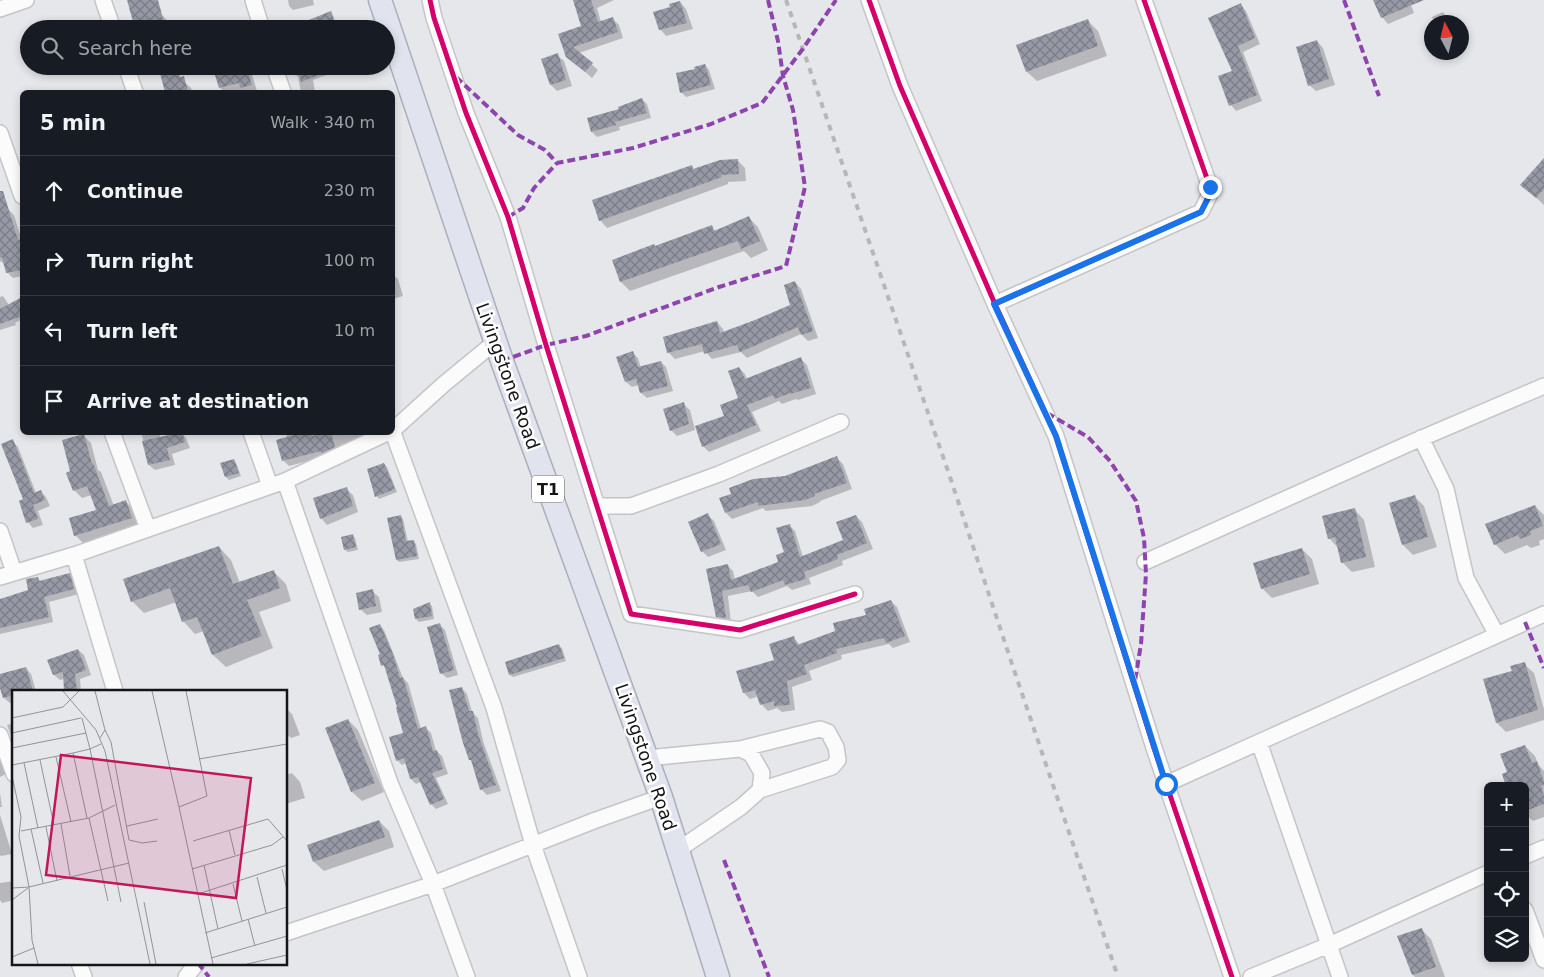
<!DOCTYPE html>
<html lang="en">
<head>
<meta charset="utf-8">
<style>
	:root { --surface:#171b24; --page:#242831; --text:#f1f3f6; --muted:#9ea1a6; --line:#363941 }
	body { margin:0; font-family:"DejaVu Sans",sans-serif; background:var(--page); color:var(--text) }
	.controls { position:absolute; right:15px; bottom:15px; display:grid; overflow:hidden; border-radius:8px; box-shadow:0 2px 8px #0003 }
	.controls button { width:45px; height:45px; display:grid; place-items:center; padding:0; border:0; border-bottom:1px solid var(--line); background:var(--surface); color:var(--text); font:25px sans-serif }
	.compass { position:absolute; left:1424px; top:15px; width:45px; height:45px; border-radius:50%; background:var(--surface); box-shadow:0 2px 8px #0003; rotate:353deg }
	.stop { position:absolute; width:15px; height:15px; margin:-11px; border:4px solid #1a73e8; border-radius:50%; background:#fff }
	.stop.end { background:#1a73e8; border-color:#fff; box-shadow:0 1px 5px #0008 }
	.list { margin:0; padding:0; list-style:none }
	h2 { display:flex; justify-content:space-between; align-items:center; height:65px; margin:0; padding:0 20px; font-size:21px }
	h2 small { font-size:16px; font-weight:400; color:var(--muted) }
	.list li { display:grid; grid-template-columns:32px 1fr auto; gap:15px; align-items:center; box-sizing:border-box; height:70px; padding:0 20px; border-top:1px solid var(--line) }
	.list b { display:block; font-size:19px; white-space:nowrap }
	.list em { font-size:16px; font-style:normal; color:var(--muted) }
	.icon { flex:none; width:28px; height:28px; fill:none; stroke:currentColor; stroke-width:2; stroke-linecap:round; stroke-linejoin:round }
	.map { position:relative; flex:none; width:1544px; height:977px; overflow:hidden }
	.search { position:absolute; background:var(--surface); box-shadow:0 2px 8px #0003; left:20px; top:20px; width:375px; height:55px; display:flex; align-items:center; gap:12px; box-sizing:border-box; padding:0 18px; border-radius:28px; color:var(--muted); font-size:19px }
	.panel { position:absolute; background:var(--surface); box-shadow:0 2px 8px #0003; left:20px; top:90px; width:375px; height:345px; border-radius:8px }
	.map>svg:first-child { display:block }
</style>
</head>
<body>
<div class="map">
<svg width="1544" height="977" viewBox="0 0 1544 977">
	<defs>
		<pattern id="building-cross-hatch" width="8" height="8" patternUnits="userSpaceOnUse" patternTransform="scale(1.25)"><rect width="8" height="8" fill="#9799a6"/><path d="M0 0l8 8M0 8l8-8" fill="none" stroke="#7a7c86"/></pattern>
	</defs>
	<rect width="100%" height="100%" fill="#e6e7eb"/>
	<!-- shadow -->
	<path fill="#0003" d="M 288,0 L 313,0 L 314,5 L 293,10 L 289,6 Z
		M 574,0 L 614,0 L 597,8 L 601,22 L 613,19 L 619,25 L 623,38 L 579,53 L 598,70 L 592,78 L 567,56 L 582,26 Z
		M 1374,0 L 1409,0 L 1414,13 L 1388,24 L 1382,17 Z
		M 680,2 L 686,9 L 693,29 L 666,36 L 660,29 L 672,7 Z
		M 1241,5 L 1246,11 L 1260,44 L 1243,52 L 1262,101 L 1236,111 L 1231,105 Z
		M 1443,12 L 1450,22 L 1434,22 L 1432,17 Z
		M 160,13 L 167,20 L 169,29 L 136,29 Z
		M 1088,21 L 1098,31 L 1107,56 L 1037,81 L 1027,72 L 1018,46 Z
		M 1317,41 L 1323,48 L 1335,85 L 1316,91 L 1309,85 Z
		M 557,55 L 564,61 L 572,86 L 557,91 L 551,85 Z
		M 705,65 L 709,70 L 715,89 L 686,97 L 681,92 L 696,70 Z
		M 158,66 L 178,66 L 181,75 L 168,81 Z
		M 240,66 L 247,66 L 251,71 L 257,91 L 255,92 L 225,92 L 220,88 Z
		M 292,66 L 333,66 L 335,72 L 313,80 L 315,92 L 301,92 L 298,77 L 295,74 Z
		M 184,82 L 191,88 L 192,92 L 167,92 L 165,87 Z
		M 642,99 L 647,104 L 651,118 L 619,127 L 620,130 L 597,137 L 592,132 L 620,110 Z
		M 737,160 L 745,168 L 746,181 L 728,182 L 728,184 L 607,228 L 600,220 L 691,167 L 694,170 Z
		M 1544,160 L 1544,205 L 1532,194 Z
		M 8,209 L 14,215 L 22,241 L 22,276 L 13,278 L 7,272 L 5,264 L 0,261 L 0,211 Z
		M 749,218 L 758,227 L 768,250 L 751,258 L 744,251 L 630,291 L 621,282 L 613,260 L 656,247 L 711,227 L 716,231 Z
		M 392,274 L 398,279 L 403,296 L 392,299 Z
		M 795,282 L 801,289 L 818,338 L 808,341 L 801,334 L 747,358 L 741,352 L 712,359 L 705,351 L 675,359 L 668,352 L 717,322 L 723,329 L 724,333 L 792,305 Z
		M 3,296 L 9,305 L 22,298 L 22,319 L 15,323 L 16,325 L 0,330 L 0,297 Z
		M 633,353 L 638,358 L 641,368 L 661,362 L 666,367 L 673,391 L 647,398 L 641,393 L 639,385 L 632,387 L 626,382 Z
		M 801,359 L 807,365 L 816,394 L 798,400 L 796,399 L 782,404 L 779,401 L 752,412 L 761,431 L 709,452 L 703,446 L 739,398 L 739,368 L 745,374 L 747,379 Z
		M 683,404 L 690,410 L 695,430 L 677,436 L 671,430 Z
		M 139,432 L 159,432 L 161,438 L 181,432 L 186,438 L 190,448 L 172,454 L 175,465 L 155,470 L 149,465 L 142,435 Z
		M 286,432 L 375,432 L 376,434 L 360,436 L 362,442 L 327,456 L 289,466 L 283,460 L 287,438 Z
		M 83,435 L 91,443 L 98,470 L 101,472 L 114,506 L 126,502 L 134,510 L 139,526 L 83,543 L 75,535 L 98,511 L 92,495 L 82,498 L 74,490 L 72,472 Z
		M 12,441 L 18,447 L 36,493 L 40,491 L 46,497 L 50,506 L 38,511 L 43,525 L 33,528 L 28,522 Z
		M 836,457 L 843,464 L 852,489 L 820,501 L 820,502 L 812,506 L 766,511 L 763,508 L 732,519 L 726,513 L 785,477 Z
		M 234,460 L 236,463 L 241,476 L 229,480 L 226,477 L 222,464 Z
		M 384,464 L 387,467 L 397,492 L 379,499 L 377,496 Z
		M 346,489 L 353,495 L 358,512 L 327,525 L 321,518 Z
		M 1414,496 L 1424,506 L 1437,547 L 1413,555 L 1403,545 L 1390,504 Z
		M 1535,506 L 1544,515 L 1544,539 L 1539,541 L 1540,545 L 1531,548 L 1527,545 L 1505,554 L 1495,544 Z
		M 1355,510 L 1364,520 L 1375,567 L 1352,572 L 1342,562 L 1339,549 L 1329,538 Z
		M 708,515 L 714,521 L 726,550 L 708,557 L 702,551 Z
		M 400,516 L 403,519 L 408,542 L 413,541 L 416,544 L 419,559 L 399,562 L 397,560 Z
		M 856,516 L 862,522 L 873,549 L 842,561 L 843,565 L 809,578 L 811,584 L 792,590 L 787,586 L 758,597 L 752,591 L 728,596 L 731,624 L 724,623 L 717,616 L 707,570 L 727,565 L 733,571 L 735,580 L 779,563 L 786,553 L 789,525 L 795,531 L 803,557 L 845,541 Z
		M 352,536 L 355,538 L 358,550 L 348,552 L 345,550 Z
		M 219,547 L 231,560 L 240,583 L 274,572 L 286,584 L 291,601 L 259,612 L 273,648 L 226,667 L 213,655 L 204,631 L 195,634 L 183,621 L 177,602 L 144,613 L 132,601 Z
		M 1302,549 L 1312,559 L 1319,584 L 1272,598 L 1262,588 Z
		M 69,574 L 75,580 L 79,594 L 49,602 L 53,622 L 0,634 L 0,601 L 29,591 L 38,578 L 41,582 Z
		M 372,591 L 379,597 L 382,612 L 367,615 L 360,609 Z
		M 891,601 L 897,607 L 910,642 L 893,648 L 889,644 L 841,655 L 842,659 L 809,671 L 812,680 L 792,687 L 795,710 L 782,712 L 777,708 L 768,711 L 762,705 L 759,696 L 750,699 L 744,693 L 738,672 L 776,660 L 793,637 L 800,645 L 836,632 L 868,616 Z
		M 429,604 L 432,606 L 434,619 L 419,622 L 416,619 Z
		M 439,624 L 445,630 L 458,675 L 447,678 L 441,673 Z
		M 379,625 L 384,630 L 403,678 L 408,683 L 421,729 L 426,728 L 431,733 L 436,751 L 442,756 L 448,774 L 436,778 L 448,804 L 436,809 L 431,804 L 421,782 L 416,784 L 411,779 L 406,763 L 402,765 L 397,760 L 405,734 L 399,708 L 386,669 L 383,665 Z
		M 559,646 L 562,648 L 566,661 L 513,677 L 510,675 L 507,662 Z
		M 78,650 L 84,655 L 91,675 L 80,679 L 81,691 L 65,691 L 64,679 L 60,680 L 54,675 L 49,661 Z
		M 1524,664 L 1534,673 L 1544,709 L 1544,720 L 1506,732 L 1497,723 L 1513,672 Z
		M 26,668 L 31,674 L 36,691 L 14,691 L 14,702 L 10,703 L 4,698 L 0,684 L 0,675 Z
		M 462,688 L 467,694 L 472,712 L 478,718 L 483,741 L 501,791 L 487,795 L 481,789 Z
		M 286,708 L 292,714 L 300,735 L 291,738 L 286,734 Z
		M 348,720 L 358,730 L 384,792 L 362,801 L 352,792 L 327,729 Z
		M 14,723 L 14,744 L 7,725 Z
		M 1525,746 L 1535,756 L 1538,764 L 1544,771 L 1544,817 L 1533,821 L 1525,814 L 1525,786 L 1509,773 Z
		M 0,760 L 6,774 L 0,777 Z
		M 292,773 L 300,782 L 305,798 L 286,804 L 286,775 Z
		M 0,793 L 2,807 L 0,807 Z
		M 0,815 L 12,854 L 1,856 L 0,855 Z
		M 379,821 L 389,831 L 394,847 L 324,871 L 314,862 Z
		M 14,881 L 14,900 L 2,903 L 0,900 L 0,883 Z
		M 1421,929 L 1431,939 L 1445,977 L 1415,977 L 1413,975 Z"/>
	<!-- building -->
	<path fill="url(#building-cross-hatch)" d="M 127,0 L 158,0 L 165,26 L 154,29 L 135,29 Z
		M 573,0 L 591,0 L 598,22 L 613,17 L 618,32 L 573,47 L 593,63 L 585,72 L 566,57 L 558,34 L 581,26 Z
		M 1373,0 L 1424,0 L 1381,18 Z
		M 680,1 L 687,23 L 659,30 L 653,12 L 670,7 L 669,4 Z
		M 1241,3 L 1255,38 L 1238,46 L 1257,95 L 1229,106 L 1218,76 L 1232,71 L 1208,18 Z
		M 331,11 L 338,29 L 289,29 L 289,28 Z
		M 1088,19 L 1098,46 L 1026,72 L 1016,45 Z
		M 1317,40 L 1329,79 L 1308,86 L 1296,47 Z
		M 558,53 L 566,80 L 550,85 L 541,59 Z
		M 705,64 L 711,85 L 680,93 L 676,73 L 695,69 L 694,67 Z
		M 158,66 L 175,66 L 180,77 L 184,76 L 188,92 L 165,92 Z
		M 235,66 L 246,66 L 252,85 L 240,88 L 239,83 L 219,88 L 214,72 Z
		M 297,66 L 338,66 L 338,67 L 301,82 Z
		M 642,98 L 647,113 L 615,122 L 616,125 L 591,132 L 587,118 L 619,109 L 618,107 Z
		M 1544,158 L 1544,189 L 1536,198 L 1520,185 Z
		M 738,159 L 739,174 L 721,175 L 722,177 L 599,221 L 592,200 L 692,165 L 693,169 L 720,160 Z
		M 0,191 L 3,191 L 18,240 L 22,239 L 22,270 L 6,273 L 2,257 L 0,258 Z
		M 749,216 L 760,241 L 741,249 L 738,241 L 620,282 L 612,260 L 654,244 L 655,246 L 712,225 L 714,231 Z
		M 795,281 L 813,331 L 801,335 L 798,327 L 740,352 L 737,345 L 704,354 L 702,344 L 667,353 L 663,337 L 717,321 L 720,333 L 755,320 L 790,305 L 784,285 Z
		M 22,297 L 22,316 L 0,324 L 0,309 Z
		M 633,351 L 638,367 L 661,361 L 668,386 L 640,393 L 636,379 L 625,382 L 616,357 Z
		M 801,357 L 811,388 L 790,394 L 790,393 L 775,399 L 773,395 L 747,405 L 756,425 L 702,447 L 695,426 L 724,416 L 720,405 L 738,398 L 728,371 L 739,367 L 745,379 Z
		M 684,402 L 689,424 L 670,431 L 663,409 Z
		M 169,432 L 182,432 L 185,442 L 167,448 L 170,460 L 148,465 L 142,441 L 169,435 Z
		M 305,432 L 312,432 L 312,436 L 331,432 L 335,447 L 322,453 L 321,451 L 282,461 L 276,440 Z
		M 84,434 L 92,464 L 93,463 L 109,506 L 126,500 L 132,518 L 74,536 L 69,518 L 96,510 L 87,486 L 73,491 L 66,473 L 70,471 L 62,440 Z
		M 13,439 L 34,493 L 41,490 L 45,500 L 33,505 L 38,519 L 26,523 L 19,501 L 23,499 L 1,444 Z
		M 837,456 L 847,483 L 814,494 L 815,496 L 805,500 L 758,506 L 758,502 L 725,513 L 719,498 L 731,494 L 729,488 L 753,479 L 785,476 Z
		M 234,459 L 239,473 L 225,477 L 220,463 Z
		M 384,463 L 395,489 L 375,497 L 367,469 Z
		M 347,487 L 353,506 L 320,519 L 313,498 Z
		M 1415,495 L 1428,537 L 1402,545 L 1389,503 Z
		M 1535,505 L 1543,526 L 1530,531 L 1531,535 L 1520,539 L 1518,535 L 1494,545 L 1485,524 Z
		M 1355,508 L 1366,557 L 1341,563 L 1335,537 L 1328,539 L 1322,516 Z
		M 708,513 L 721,544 L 701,552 L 688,522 Z
		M 401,515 L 406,541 L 414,540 L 417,556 L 396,560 L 387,518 Z
		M 856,515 L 867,543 L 837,555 L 838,559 L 804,572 L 806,579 L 785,585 L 783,580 L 751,592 L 748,585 L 722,591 L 726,618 L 716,617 L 706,569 L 728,564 L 731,580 L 778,562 L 776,555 L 784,552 L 776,528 L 790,524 L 800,557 L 843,540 L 836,522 Z
		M 353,534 L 356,547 L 344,550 L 341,537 Z
		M 219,546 L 233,584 L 274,570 L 280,588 L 247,600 L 262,636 L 212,655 L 197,617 L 182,622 L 170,588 L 131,602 L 123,579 Z
		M 1302,548 L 1310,574 L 1261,589 L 1253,563 Z
		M 70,573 L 74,589 L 44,597 L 49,617 L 0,628 L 0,599 L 28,590 L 26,579 L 38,577 L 39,581 Z
		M 373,589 L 376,606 L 359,610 L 356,593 Z
		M 891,600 L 905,636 L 886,643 L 884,638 L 836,649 L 837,653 L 804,665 L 807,674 L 787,681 L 790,705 L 774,706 L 774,701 L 760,705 L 755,690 L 743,693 L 736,671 L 774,660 L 769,644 L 794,636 L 797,645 L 835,631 L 833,623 L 866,615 L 864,609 Z
		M 430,602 L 432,616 L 415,619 L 413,609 Z
		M 440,623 L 454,670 L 440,674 L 427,627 Z
		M 380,624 L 393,654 L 400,678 L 403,677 L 418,729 L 426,726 L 433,751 L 437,750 L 443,769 L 432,773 L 444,799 L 430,805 L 418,777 L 410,779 L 404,758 L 396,761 L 389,737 L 403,733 L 396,708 L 397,707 L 384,665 L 381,666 L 378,655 L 380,654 L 369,628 Z
		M 559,644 L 564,658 L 509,675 L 505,662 Z
		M 78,649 L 86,670 L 75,674 L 77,691 L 64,691 L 63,672 L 53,675 L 47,660 Z
		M 1525,662 L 1538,710 L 1496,723 L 1483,679 L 1512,671 L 1510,666 Z
		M 26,667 L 33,691 L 14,691 L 14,695 L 3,698 L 0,688 L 0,674 Z
		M 462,687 L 469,711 L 473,711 L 478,734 L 496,785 L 480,790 L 471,760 L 469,760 L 463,743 L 449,690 Z
		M 348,719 L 375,783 L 351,792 L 325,728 Z
		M 1525,745 L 1532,763 L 1537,761 L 1544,782 L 1544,785 L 1541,786 L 1544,796 L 1544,804 L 1525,811 L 1525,786 L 1506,786 L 1502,774 L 1507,772 L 1500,754 Z
		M 379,820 L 385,837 L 313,862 L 307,845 Z
		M 1422,928 L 1436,967 L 1412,975 L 1397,936 Z"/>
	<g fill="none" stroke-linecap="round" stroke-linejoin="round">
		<defs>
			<path id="minor" d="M 103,0 L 113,29
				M 253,0 L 262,29
				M 430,0 L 434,18 L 466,113 L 508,217 L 546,345 L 631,614 L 740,630 L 855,594
				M 869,0 L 900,86 L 995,304 L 1201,212 L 1209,196 L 1210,187 L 1144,0
				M 0,9 L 26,0
				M 126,66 L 135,92
				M 274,66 L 283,92
				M 0,133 L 22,196
				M 995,304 L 1056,436 L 1154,748 L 1232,977
				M 392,430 L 494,708 L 533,845 L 579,977
				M 392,431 L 444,384 L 495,342
				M 112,432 L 148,529
				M 251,432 L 270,486
				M 1421,438 L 1446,489 L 1466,578 L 1497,635
				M 285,481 L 390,783 L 433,884 L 467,977
				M 597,506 L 631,506 L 719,474 L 841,422
				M 0,531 L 14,572
				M 74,555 L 115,691
				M 1145,562 L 1408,444 L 1544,386
				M 0,577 L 74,555 L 285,481 L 389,432
				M 0,735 L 14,774
				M 1259,742 L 1340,977
				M 740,749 L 820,729 L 828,732 L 836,747 L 838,760 L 832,767 L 760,790
				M 647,758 L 740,749 L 751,754 L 762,773 L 760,790 L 741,807 L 678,850
				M 1166,784 L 1544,614
				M 1525,856 L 1544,848
				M 1525,910 L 1544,960
				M 286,933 L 433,884 L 596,820 L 661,797
				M 79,963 L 84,977
				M 186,977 L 197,963
				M 1251,977 L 1329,945 L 1488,873"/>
			<path id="highway" d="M 380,0 L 502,361 L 661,797 L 718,977"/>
		</defs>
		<!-- minor casing -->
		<use href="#minor" stroke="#c5c5c8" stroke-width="18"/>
		<!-- highway casing -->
		<use href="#highway" stroke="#acaebb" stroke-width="25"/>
		<!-- minor -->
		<use href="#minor" stroke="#fbfbfc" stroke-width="15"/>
		<!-- highway -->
		<use href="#highway" stroke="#e1e4ee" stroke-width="22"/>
		<!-- rail -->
		<path stroke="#b6b7b7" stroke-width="4" stroke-dasharray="6 6" stroke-linecap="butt" d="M 786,0 L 950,477 L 1013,667 L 1118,977"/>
		<!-- quiet -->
		<path stroke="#8e44ad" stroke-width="4" stroke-dasharray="8 4" stroke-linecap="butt" d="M 1344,0 L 1379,96
			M 456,77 L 518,135 L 545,150 L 557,163 L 633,148 L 711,124 L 762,103 L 802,50 L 836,0
			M 508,217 L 523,208 L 534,188 L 557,163
			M 502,361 L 546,345 L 586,336 L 719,287 L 786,266 L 805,187 L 793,110 L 783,76 L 778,41 L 768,0
			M 1047,413 L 1088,437 L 1110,461 L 1136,501 L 1144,538 L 1146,574 L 1141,644 L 1135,681
			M 1525,622 L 1544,668
			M 724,860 L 769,977
			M 198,963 L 209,977"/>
		<defs>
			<path id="cycleway" d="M 430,0 L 434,18 L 466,113 L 508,217 L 546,345 L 631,614 L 740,630 L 855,594
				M 869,0 L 900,86 L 995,304 L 1201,212 L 1209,196 L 1210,187 L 1144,0
				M 995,304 L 1056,436 L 1154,748 L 1232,977"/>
		</defs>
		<!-- cycleway casing -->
		<use href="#cycleway" stroke="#fff" stroke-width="8"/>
		<!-- cycleway -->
		<use href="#cycleway" stroke="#d6006c" stroke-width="5"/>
	</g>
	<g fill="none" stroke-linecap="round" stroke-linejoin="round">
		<!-- route -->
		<path stroke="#1a73e8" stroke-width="6" d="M 1166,784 L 1056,436 L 994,304 L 1201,212 L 1209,196 L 1210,187"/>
	</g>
	<g text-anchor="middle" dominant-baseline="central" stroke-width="5" stroke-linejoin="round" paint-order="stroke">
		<!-- shield labels -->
		<rect fill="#fff" stroke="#5b5b5d" stroke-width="1" x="532" y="475.5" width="32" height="27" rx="4"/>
		<g font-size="16" font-weight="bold" fill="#151518">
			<text x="548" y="489">T1</text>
		</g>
		<!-- street labels -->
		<g font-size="18" fill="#151518" stroke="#fff">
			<text transform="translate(508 376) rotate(70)">Livingstone Road</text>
			<text transform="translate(646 757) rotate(71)">Livingstone Road</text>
		</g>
	</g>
	<!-- overview -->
	<g transform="translate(12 690)">
		<rect width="275" height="275" fill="#e6e7eb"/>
		<path fill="none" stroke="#929397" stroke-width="1" d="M 51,1 L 84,40 L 93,61 L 138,274M 83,1 L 93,40 L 88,48M 140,1 L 167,117 L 195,106 L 174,1M 0,28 L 51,17 L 67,1M 70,28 L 78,59 L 61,63 L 75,128M 93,40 L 99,52 L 117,150 L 130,153 L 145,151M 0,43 L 69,28M 89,54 L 78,59 L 109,212M 0,58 L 74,43M 44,67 L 59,132M 187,69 L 275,54M 28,70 L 42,135M 12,73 L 26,138M 0,75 L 61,63M 0,86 L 9,127 L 7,146 L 17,197 L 20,250 L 26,274M 167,117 L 201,274M 77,128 L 96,211M 49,134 L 58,186M 115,136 L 146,129M 34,137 L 45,191M 19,139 L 31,193M 217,140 L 223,165M 9,141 L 77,128 L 103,115M 181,151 L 256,129 L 275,151M 192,175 L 206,239M 180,179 L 260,155 L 271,147M 270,179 L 275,200M 245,187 L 254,223M 221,194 L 230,231M 0,198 L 17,197 L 117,173M 186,204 L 275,175M 0,210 L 16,198M 132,212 L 144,274M 236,229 L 243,256M 193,243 L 275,217M 0,267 L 22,258M 199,268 L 275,246M 235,274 L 275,265"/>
		<path fill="#c2185b" fill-opacity="0.15" stroke="#c2185b" stroke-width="2.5" d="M 49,65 L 239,88 L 224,208 L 34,185 Z"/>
		<rect width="275" height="275" fill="none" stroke="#151518" stroke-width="2.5"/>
	</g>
</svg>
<div class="controls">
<button>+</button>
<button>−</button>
<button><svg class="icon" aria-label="locate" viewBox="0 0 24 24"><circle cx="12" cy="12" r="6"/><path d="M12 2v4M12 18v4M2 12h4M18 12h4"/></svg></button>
<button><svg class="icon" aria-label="layers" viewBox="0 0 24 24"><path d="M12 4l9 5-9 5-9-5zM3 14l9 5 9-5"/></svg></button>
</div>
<svg class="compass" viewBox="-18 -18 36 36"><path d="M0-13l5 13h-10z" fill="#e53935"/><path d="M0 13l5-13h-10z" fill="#9ea1a6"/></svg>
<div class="stop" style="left:1166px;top:784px"></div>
<div class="stop end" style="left:1210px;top:187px"></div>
<div class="search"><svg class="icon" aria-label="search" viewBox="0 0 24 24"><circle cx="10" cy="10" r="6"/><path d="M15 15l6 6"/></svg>Search here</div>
<section class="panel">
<h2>5 min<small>Walk · 340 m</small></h2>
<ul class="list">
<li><svg class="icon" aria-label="ahead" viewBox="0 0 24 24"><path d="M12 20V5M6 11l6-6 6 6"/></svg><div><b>Continue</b></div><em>230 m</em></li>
<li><svg class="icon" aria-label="right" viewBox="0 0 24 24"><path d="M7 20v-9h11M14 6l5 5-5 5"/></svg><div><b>Turn right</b></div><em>100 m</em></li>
<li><svg class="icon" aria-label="left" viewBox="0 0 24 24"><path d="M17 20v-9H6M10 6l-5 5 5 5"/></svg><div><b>Turn left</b></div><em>10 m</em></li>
<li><svg class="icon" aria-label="arrive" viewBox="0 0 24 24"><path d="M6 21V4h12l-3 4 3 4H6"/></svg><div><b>Arrive at destination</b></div></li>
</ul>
</section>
</div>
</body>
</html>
